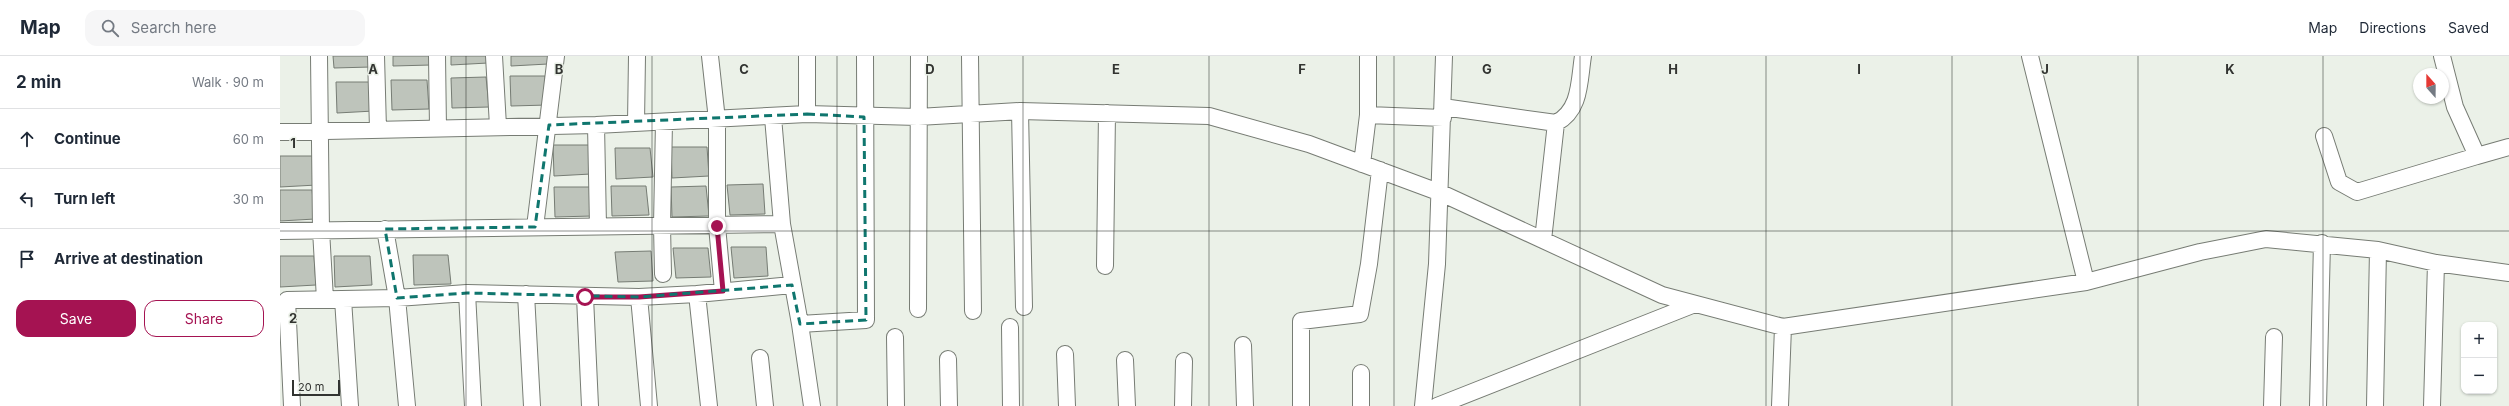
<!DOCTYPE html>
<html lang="en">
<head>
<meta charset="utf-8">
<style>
	:root { --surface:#fff; --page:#f6f6f7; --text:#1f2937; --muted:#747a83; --line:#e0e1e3; --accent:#a51352 }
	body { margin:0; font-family:Inter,sans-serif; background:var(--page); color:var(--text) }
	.controls { position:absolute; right:12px; bottom:12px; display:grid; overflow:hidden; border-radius:8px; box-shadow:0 1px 3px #0004 }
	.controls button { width:36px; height:36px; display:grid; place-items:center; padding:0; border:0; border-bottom:1px solid var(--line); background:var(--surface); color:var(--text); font:20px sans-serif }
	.compass { position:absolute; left:2133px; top:12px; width:36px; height:36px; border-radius:50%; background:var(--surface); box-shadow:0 1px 3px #0004; rotate:339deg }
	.scale { position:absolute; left:12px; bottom:10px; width:48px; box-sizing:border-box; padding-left:4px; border:2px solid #323431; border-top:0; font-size:11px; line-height:14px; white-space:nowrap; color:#323431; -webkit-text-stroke:3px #ebf1e8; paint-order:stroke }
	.stop { position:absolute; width:12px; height:12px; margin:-9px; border:3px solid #a51352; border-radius:50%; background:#fff }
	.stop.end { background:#a51352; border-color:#fff; box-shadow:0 1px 4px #0008 }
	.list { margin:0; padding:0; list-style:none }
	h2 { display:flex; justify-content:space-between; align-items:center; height:52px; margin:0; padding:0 16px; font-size:17px }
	h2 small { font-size:13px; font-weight:400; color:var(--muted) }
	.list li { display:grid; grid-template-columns:26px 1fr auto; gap:12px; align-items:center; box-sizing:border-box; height:60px; padding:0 16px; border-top:1px solid var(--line) }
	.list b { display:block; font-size:15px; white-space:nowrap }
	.list em { font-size:13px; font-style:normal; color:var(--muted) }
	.actions { display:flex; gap:8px; padding:12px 16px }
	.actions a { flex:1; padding:9px 0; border:1px solid var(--accent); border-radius:12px; text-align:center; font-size:14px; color:var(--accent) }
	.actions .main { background:var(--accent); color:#fff }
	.icon { flex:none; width:22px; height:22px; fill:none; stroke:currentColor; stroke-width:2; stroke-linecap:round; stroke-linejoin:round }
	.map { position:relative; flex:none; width:2229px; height:350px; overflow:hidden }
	header { display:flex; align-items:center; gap:24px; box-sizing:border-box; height:56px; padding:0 20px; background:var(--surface); border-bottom:1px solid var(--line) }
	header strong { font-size:19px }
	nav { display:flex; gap:22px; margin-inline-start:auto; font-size:14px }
	.search { width:280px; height:36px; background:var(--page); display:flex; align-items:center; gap:10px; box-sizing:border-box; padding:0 14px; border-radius:12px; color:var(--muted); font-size:15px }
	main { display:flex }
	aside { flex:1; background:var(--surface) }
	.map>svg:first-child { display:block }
</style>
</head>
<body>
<header>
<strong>Map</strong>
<div class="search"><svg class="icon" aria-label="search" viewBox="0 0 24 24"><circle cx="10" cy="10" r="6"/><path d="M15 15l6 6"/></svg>Search here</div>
<nav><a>Map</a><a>Directions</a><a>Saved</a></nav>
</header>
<main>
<aside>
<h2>2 min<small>Walk · 90 m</small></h2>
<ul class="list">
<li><svg class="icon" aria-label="ahead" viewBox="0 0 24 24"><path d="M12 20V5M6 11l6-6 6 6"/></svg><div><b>Continue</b></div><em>60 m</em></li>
<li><svg class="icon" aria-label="left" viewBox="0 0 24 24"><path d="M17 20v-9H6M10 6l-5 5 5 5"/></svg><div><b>Turn left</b></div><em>30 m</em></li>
<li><svg class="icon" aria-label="arrive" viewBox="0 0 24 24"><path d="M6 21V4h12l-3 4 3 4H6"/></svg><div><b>Arrive at destination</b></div></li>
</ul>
<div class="actions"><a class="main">Save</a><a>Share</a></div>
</aside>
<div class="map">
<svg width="2229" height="350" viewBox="0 0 2229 350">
	<rect width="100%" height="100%" fill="#ebf1e8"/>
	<!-- building -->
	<path fill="#bec4bb" stroke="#767c74" d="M 53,0 L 90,0 L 91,11 L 54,12 Z
		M 113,0 L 150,0 L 151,9 L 113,10 Z
		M 171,0 L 207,0 L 208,7 L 171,9 Z
		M 231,0 L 268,0 L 268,8 L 231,10 Z
		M 230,20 L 265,20 L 268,49 L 231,50 Z
		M 206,21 L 209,51 L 172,52 L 171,22 Z
		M 111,24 L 147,24 L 149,53 L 112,54 Z
		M 56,26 L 92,26 L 94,55 L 57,57 Z
		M 273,89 L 309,89 L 311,118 L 274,120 Z
		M 391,91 L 427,91 L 429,120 L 392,122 Z
		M 335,92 L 370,92 L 373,121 L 336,123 Z
		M 0,100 L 35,100 L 37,129 L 0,131 Z
		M 483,128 L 485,158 L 450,159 L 447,129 Z
		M 331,130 L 366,130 L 369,159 L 332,160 Z
		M 426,130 L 429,160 L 392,161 L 391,131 Z
		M 274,131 L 310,131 L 312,160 L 275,161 Z
		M 0,134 L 32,134 L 35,163 L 0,165 Z
		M 451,191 L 486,191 L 488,220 L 454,222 Z
		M 393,192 L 428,192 L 431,221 L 396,222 Z
		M 371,195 L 373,225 L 338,226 L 335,196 Z
		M 133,199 L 168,199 L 171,228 L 134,229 Z
		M 0,200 L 34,200 L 36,229 L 0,231 Z
		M 54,200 L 90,200 L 92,229 L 55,231 Z"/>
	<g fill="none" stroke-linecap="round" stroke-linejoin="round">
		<defs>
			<path id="minor" d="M 39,0 L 41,174 L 45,243
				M 96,0 L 98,73
				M 157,0 L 158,72
				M 214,0 L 218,70
				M 430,0 L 437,64 L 437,170 L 443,235
				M 527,0 L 527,58
				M 690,0 L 693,255
				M 1088,0 L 1088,59
				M 1750,0 L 1806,226
				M 2162,0 L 2175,51 L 2197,100 L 2229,91
				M 1163,51 L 1276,67 C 1301,54 1299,25 1303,0
				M 740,55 L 744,251
				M 493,61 L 502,168 L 520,268 L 532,350
				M 356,67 L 357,0
				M 316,69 L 318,170
				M 0,76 L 316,69 L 527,58 L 638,61 L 740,55 L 929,60 L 1029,88 L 1161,137 L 1382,239 L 1503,271 L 1806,226 L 1920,196 L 1986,183 L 2098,194 L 2156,207 L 2229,217
				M 2044,80 L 2059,126 L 2077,136 L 2197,100
				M 1082,108 L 1088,59 L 1163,62
				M 255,171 L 276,0
				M 105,173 L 117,242 L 127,350
				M 0,175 L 502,168
				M 1263,184 L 1276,67
				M 825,210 L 827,57
				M 383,218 L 382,169 L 384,66
				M 187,237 L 193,350
				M 246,238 L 252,350
				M 417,238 L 429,350
				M 305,241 L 310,350
				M 359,241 L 369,350
				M 63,243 L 70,350
				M 638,253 L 639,0
				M 520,268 L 586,264 L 585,0
				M 730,271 L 731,350
				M 615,281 L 616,350
				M 963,289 L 965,350
				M 785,298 L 787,350
				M 480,302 L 485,350
				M 668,303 L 669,350
				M 845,304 L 847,350
				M 1081,317 L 1081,350
				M 12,350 L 7,244 L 117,242 L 187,237 L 359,241 L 417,238 L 512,229
				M 903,350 L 904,305
				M 1021,350 L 1021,265 L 1080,258 L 1089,208 L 1100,114
				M 1143,350 L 1157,208 L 1164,0
				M 1157,350 L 1415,248
				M 1500,350 L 1503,271
				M 1992,350 L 1994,281
				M 2038,350 L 2042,187
				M 2095,350 L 2098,194
				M 2152,350 L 2156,207"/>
		</defs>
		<!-- minor casing -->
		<use href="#minor" stroke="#777c74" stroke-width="18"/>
		<!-- minor -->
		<use href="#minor" stroke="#fff" stroke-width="16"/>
	</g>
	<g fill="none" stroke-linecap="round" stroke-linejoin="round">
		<!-- route -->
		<path stroke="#a51352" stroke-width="5" d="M 305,241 L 359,241 L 443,235 L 437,170"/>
	</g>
	<!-- marked area -->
	<path fill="none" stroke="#0f766e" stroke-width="3" stroke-dasharray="8 5" stroke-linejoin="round" d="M 527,58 L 584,61 L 586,264 L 520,268 L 512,229 L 359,241 L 187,237 L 117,242 L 105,173 L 255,171 L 269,69 Z"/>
	<!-- grid -->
	<path fill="none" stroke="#323431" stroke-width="1" stroke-opacity="0.55" d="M 186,0 L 186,350M 372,0 L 372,350M 557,0 L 557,350M 743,0 L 743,350M 929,0 L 929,350M 1114,0 L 1114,350M 1300,0 L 1300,350M 1486,0 L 1486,350M 1672,0 L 1672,350M 1858,0 L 1858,350M 2043,0 L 2043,350M 0,175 L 2229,175"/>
	<g font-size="13" text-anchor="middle" font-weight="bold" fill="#323431" stroke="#ebf1e8" stroke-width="3" stroke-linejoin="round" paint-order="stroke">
		<text x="93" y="18">A</text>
		<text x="279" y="18">B</text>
		<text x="464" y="18">C</text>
		<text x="650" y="18">D</text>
		<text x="836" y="18">E</text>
		<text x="1022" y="18">F</text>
		<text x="1207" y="18">G</text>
		<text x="1393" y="18">H</text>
		<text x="1579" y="18">I</text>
		<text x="1765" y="18">J</text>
		<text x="1950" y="18">K</text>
		<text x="13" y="92">1</text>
		<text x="13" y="267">2</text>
	</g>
</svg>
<div class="controls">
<button>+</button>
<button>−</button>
</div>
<svg class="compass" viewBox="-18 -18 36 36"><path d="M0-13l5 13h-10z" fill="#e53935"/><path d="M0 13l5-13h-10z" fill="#747a83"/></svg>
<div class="scale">20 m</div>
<div class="stop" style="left:305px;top:241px"></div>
<div class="stop end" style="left:437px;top:170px"></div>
</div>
</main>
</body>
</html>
